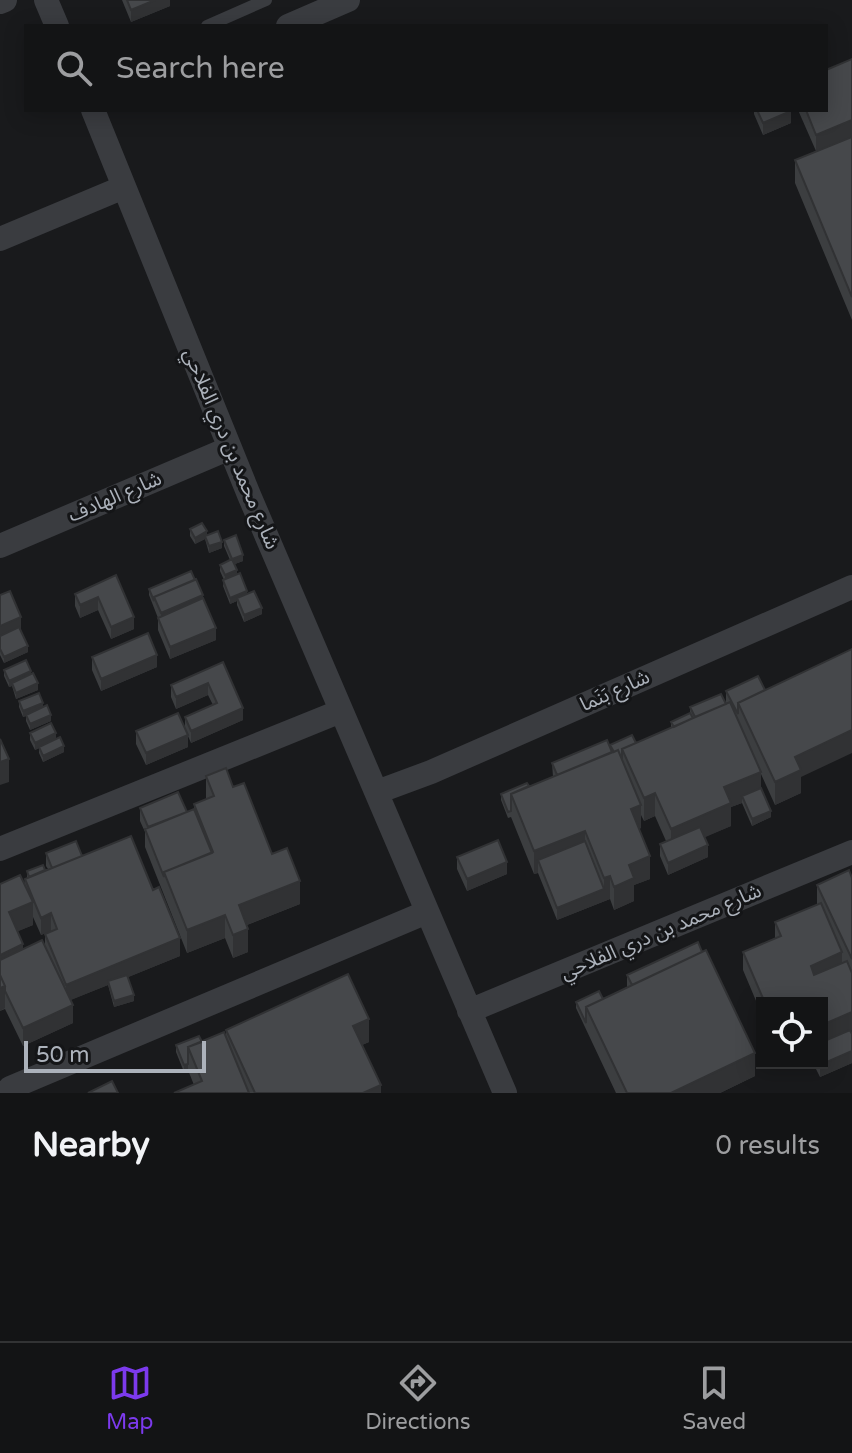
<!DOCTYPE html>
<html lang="en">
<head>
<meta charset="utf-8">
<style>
	:root { --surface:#131415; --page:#202122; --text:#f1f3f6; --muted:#9d9ea0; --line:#323334; --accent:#7c3aed }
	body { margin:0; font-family:"Varela Round","Noto Sans Arabic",sans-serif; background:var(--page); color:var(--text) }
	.controls { position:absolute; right:24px; bottom:24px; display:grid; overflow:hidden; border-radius:0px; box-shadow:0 4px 20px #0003 }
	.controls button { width:72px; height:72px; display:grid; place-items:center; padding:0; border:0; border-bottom:2px solid var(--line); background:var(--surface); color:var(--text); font:40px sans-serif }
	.scale { position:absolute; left:24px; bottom:20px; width:182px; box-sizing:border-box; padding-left:8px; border:4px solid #acb2bb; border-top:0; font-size:22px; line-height:28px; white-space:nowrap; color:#acb2bb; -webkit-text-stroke:6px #141517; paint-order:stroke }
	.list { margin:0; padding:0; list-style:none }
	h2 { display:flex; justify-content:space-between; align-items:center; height:104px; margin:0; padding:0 32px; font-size:34px }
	h2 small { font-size:26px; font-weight:400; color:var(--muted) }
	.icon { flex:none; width:44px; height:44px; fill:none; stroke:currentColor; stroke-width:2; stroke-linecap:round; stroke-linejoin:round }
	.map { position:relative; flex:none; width:852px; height:1093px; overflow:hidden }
	.search { position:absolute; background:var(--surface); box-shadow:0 4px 20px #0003; left:24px; right:24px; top:24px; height:88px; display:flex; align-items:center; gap:20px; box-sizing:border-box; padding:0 28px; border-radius:0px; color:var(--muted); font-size:30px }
	.sheet { height:248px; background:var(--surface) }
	nav { display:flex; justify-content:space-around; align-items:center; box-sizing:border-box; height:112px; border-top:2px solid var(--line); background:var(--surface); font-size:22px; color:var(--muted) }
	nav a { display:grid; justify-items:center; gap:4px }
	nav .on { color:var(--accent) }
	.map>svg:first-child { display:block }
</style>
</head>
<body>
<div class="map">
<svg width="852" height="1093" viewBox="0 0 852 1093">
	<rect width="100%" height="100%" fill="#191a1c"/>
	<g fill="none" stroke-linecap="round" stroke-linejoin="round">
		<!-- lane -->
		<path stroke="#3a3c40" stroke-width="12" d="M 207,26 L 266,0"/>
		<!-- street -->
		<path stroke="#3a3c40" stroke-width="24" d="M 46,0 L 57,26
			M 0,2 L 5,0
			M 288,26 L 348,0
			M 93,110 L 249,495 L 505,1093
			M 0,239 L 124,187
			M 0,546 L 230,448
			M 377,792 L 431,772 L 852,587
			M 0,849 L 341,711
			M 469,1011 L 852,852
			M 10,1088 L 427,912"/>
	</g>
	<!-- wall -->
	<path fill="#3c3e40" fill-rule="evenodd" d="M 122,0 L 170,0 L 170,6 L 131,22 Z
		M 852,59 L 852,320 L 795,183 L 795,160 L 816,151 L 798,110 L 826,110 Z
		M 754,110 L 791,110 L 791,123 L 763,135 L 754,114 Z
		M 190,529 L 207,535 L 222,548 L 209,553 L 205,539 L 195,544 L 190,536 Z
		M 224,540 L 243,561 L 235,564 L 237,575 L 247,594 L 262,614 L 244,622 L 237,605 L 237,601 L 230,604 L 223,586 L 224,580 L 220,571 L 220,565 L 230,560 L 224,546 Z
		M 116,575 L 134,629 L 111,639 L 98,610 L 80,618 L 75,606 L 75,594 Z
		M 149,589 L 203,599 L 216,640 L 170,659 L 158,630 L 158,618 L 149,595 Z
		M 0,595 L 21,629 L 20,630 L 28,652 L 4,663 L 0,655 Z
		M 92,657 L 157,667 L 101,691 L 92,670 Z
		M 223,662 L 243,720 L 191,743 L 185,729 L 185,717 L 213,705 L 208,695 L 176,709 L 171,697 L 171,685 Z
		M 4,670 L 31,674 L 38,690 L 16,699 L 12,686 L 9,687 L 4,676 Z
		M 726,691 L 801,777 L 801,793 L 775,805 L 761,774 L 761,788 L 771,817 L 752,826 L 742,803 L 731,807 L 731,826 L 704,837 L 708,857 L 668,875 L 660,856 L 660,844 L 666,841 L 655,816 L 644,821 L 641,815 L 641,828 L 639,829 L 650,879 L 634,885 L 634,901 L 614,910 L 610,899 L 557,920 L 538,873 L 534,874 L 511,817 L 508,818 L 501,800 L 501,794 L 529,786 L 553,777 L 552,763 L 610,746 L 636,743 L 671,728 L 671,722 L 690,713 L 690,707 L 726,704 Z
		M 19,701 L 43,707 L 51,721 L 30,730 L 26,721 L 26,716 L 23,717 L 19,707 Z
		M 136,731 L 188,747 L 146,765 L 136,744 Z
		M 30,733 L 64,752 L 43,762 L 39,753 L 39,748 L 35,750 L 30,740 Z
		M 206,776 L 233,787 L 300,904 L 247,925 L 248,952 L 233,958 L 225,938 L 187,953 L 145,847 L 145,832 L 140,821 L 140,808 L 187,812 L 194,809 L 194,804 L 206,799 Z
		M 46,853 L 82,856 L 180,956 L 128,977 L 134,1001 L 114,1007 L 108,985 L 70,1000 L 73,1023 L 23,1046 L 5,1009 L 0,1011 L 25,879 L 27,878 L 27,871 L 48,869 L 46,866 ZM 33,917 L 41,935 L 51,931 L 45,934 L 45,946 L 23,949 L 18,931 L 33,925 Z
		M 457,857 L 507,874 L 467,891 L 457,869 Z
		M 852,878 L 852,1030 L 851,1031 L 852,1034 L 852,1063 L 820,1077 L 813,1063 L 822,1063 L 822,1003 L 762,1003 L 762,1015 L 743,970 L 743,952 L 775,938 L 775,922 L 817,905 L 817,885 Z
		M 627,975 L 755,1076 L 720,1093 L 616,1093 L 576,1008 L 576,1002 L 603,999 L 627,987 Z
		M 226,1030 L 369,1042 L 362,1045 L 381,1093 L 174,1093 L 194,1085 L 188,1070 L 184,1072 L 176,1052 L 176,1045 L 226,1038 Z"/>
	<!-- shaded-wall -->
	<path fill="#313234" d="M 155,0 L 170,0 L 170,6 L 131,22 L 131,10 Z
		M 791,111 L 791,123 L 763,135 L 763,123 Z
		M 852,120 L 852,138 L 816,153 L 816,135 Z
		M 207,531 L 207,538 L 205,536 L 205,539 L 195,544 L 195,538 Z
		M 222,542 L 222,548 L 209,553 L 209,546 Z
		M 243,555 L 243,561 L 232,565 L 232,559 Z
		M 237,570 L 237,576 L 225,582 L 225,575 Z
		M 247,591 L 247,597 L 237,598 L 237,601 L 230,604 L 230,598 Z
		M 203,595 L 203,608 L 161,626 L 161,613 Z
		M 98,597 L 98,610 L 80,618 L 80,605 Z
		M 262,608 L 262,614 L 244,622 L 244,615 Z
		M 21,617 L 21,629 L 0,638 L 0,626 Z
		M 134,617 L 134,629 L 111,639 L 111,627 Z
		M 216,628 L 216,640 L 170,659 L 170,647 Z
		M 28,646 L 28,652 L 4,663 L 4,657 Z
		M 157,655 L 157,667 L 101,691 L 101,679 Z
		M 31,671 L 31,677 L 12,683 L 12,686 L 9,687 L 9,681 Z
		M 38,683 L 38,690 L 16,699 L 16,693 Z
		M 208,683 L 208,695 L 176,709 L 176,697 Z
		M 43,703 L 43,709 L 23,717 L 23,711 Z
		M 243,708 L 243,720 L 191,743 L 191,731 Z
		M 51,715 L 51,721 L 30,730 L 30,724 Z
		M 852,730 L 852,753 L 801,777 L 801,793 L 775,805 L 775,782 L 795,757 Z
		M 56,733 L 56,740 L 35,750 L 35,743 Z
		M 188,735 L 188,747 L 146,765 L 146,753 Z
		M 64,746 L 64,752 L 43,762 L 43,756 Z
		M 9,759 L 9,782 L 0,785 L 0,762 Z
		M 761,772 L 761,794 L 742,796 L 742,803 L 731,807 L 731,826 L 671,852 L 671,829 L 724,787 Z
		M 655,793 L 655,816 L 644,821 L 644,798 Z
		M 641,805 L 641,828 L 631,832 L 631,809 Z
		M 771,811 L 771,817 L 752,826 L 752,819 Z
		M 585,831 L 585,853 L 538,860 L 538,873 L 534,874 L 534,851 Z
		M 708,845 L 708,857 L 668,875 L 668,863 Z
		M 650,856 L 650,879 L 634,885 L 634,901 L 614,910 L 614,887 L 629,865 Z
		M 507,862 L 507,874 L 467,891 L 467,879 Z
		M 610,876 L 610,899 L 557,920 L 557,908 L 604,889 L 604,878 Z
		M 300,881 L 300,904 L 239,928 L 239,905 Z
		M 33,902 L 33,925 L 9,935 L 9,912 Z
		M 51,913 L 51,931 L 41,935 L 41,918 Z
		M 225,915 L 225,938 L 187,953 L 187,930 Z
		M 248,929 L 248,952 L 233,958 L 233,935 Z
		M 180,938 L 180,956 L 109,985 L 108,981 L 108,985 L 66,1002 L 66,985 Z
		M 23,944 L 23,967 L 0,978 L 0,955 Z
		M 842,952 L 842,970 L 811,984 L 811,966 Z
		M 5,986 L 5,1008 L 0,1011 L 0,988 Z
		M 134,995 L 134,1001 L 114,1007 L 114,1001 Z
		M 73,1005 L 73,1023 L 23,1046 L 23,1028 Z
		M 852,1012 L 852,1030 L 822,1043 L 822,1025 Z
		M 369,1019 L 369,1042 L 353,1049 L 353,1026 Z
		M 852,1051 L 852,1063 L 820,1077 L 820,1065 Z
		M 755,1053 L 755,1076 L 720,1093 L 671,1093 Z
		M 188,1064 L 188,1070 L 184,1072 L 184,1065 Z
		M 381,1085 L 381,1093 L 363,1093 Z"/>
	<!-- building -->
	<path fill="#46484b" stroke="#313234" stroke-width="2" d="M 127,0 L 155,0 L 131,10 Z
		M 852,59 L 852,120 L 816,135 L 806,110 L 826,110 L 826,70 Z
		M 757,110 L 791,110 L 791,111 L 763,123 Z
		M 852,137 L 852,297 L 795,160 Z
		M 202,523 L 207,531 L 195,538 L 190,529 Z
		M 218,531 L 222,542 L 209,546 L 205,536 Z
		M 236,535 L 243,555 L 232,559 L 237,570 L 225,575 L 220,565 L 232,559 L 224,540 Z
		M 191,571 L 195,580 L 154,597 L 154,601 L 149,589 Z
		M 240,573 L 247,591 L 230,598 L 223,580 Z
		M 116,575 L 134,617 L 111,627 L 98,597 L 80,605 L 75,594 Z
		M 196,579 L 203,595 L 161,613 L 154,597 Z
		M 10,591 L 21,617 L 0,626 L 0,595 Z
		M 254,591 L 262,608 L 244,615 L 237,598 Z
		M 203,598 L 216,628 L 170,647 L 158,618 Z
		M 19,627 L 28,646 L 4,657 L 0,649 L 0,636 Z
		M 148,633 L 157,655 L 101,679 L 92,657 Z
		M 852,649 L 852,730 L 795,757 L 801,770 L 775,782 L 738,703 Z
		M 26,660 L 31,671 L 9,681 L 4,670 Z
		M 223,662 L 243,708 L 191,731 L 185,717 L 217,703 L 208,683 L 176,697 L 171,685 Z
		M 33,673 L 38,683 L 16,693 L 12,683 Z
		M 758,676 L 765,690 L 738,703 L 738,714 L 726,691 Z
		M 39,693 L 43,703 L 23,711 L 19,701 Z
		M 721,694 L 726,704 L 695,717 L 690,707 Z
		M 730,702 L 761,772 L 724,787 L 731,803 L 671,829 L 655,793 L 644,798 L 622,749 Z
		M 47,705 L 51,715 L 30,724 L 26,715 Z
		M 178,713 L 188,735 L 146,753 L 136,731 Z
		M 690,713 L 693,718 L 674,727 L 671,722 Z
		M 51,723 L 56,733 L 35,743 L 30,733 Z
		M 632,735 L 636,743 L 622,749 L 622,759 L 618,750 L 614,752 L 610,745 Z
		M 60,737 L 64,746 L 43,756 L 39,747 Z
		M 0,739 L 9,759 L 0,762 Z
		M 607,740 L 612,752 L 557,775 L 552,763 Z
		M 618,750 L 641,805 L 631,809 L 650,856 L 629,865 L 634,878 L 614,887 L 610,876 L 604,878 L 585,831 L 534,851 L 511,794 Z
		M 226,768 L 233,787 L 244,783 L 272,854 L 287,848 L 300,881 L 239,905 L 248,929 L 233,935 L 225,915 L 187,930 L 164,872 L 213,852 L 194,804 L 214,796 L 206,776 Z
		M 527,783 L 529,786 L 511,794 L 511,811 L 508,812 L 501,794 Z
		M 761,788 L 771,811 L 752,819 L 742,796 Z
		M 178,792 L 187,812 L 148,827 L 140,808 Z
		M 194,809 L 212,853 L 164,872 L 164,877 L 145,829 Z
		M 700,827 L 708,845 L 668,863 L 660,844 Z
		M 131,836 L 153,890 L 159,887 L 180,938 L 66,985 L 45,934 L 57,929 L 51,913 L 41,918 L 25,879 Z
		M 498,840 L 507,862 L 467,879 L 457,857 Z
		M 76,841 L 82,856 L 52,868 L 46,853 Z
		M 585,841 L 604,889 L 557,908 L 538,860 Z
		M 43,865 L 45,870 L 29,877 L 27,871 Z
		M 849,870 L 852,878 L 852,959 L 817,885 Z
		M 20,875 L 33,902 L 9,912 L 23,944 L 0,955 L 0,884 Z
		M 821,903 L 842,952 L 811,966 L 814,975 L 847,961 L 852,973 L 852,1012 L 822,1025 L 822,1003 L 765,1003 L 743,952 L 781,936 L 775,922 Z
		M 42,940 L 73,1005 L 23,1028 L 5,991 L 5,986 L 0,975 L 0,960 Z
		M 698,942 L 702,952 L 632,985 L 627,975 Z
		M 706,950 L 755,1053 L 671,1093 L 627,1093 L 586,1007 Z
		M 348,974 L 369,1019 L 353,1026 L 381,1085 L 363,1093 L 255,1093 L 226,1030 Z
		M 0,975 L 5,986 L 0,988 Z
		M 127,975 L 134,995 L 114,1001 L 108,981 Z
		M 599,991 L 603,999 L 586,1007 L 586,1023 L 576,1002 Z
		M 850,1030 L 852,1034 L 852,1051 L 820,1065 L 819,1063 L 822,1063 L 822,1042 Z
		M 224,1032 L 249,1093 L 174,1093 L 202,1081 L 188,1047 Z
		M 199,1036 L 202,1042 L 188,1047 L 188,1064 L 184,1065 L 176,1045 Z
		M 112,1081 L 118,1093 L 88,1093 Z"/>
	<g text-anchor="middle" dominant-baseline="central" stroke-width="6" stroke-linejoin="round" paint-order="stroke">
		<!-- street labels -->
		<g font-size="20" fill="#acb2bb" stroke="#141517">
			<text transform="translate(231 449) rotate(67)">شارع محمد بن دري الفلاحي</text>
			<text transform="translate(115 497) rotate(-23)">شارع الهادف</text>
			<text transform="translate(615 691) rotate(-24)">شارع بَنَما</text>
			<text transform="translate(661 932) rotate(-23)">شارع محمد بن دري الفلاحي</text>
		</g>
	</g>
</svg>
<div class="controls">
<button><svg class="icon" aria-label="locate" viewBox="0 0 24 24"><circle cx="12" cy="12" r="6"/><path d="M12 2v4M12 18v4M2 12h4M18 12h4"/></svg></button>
</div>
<div class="scale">50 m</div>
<div class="search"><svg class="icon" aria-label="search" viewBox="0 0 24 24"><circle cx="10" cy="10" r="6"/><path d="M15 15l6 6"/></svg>Search here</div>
</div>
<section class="sheet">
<h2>Nearby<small>0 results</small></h2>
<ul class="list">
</ul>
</section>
<nav>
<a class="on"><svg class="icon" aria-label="map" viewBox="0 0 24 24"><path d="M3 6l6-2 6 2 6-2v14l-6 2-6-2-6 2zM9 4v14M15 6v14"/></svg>Map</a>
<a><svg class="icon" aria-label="directions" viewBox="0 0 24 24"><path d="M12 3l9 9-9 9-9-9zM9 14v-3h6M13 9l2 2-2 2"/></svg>Directions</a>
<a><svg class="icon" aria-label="saved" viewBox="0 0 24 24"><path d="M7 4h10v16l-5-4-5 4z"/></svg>Saved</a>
</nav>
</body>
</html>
